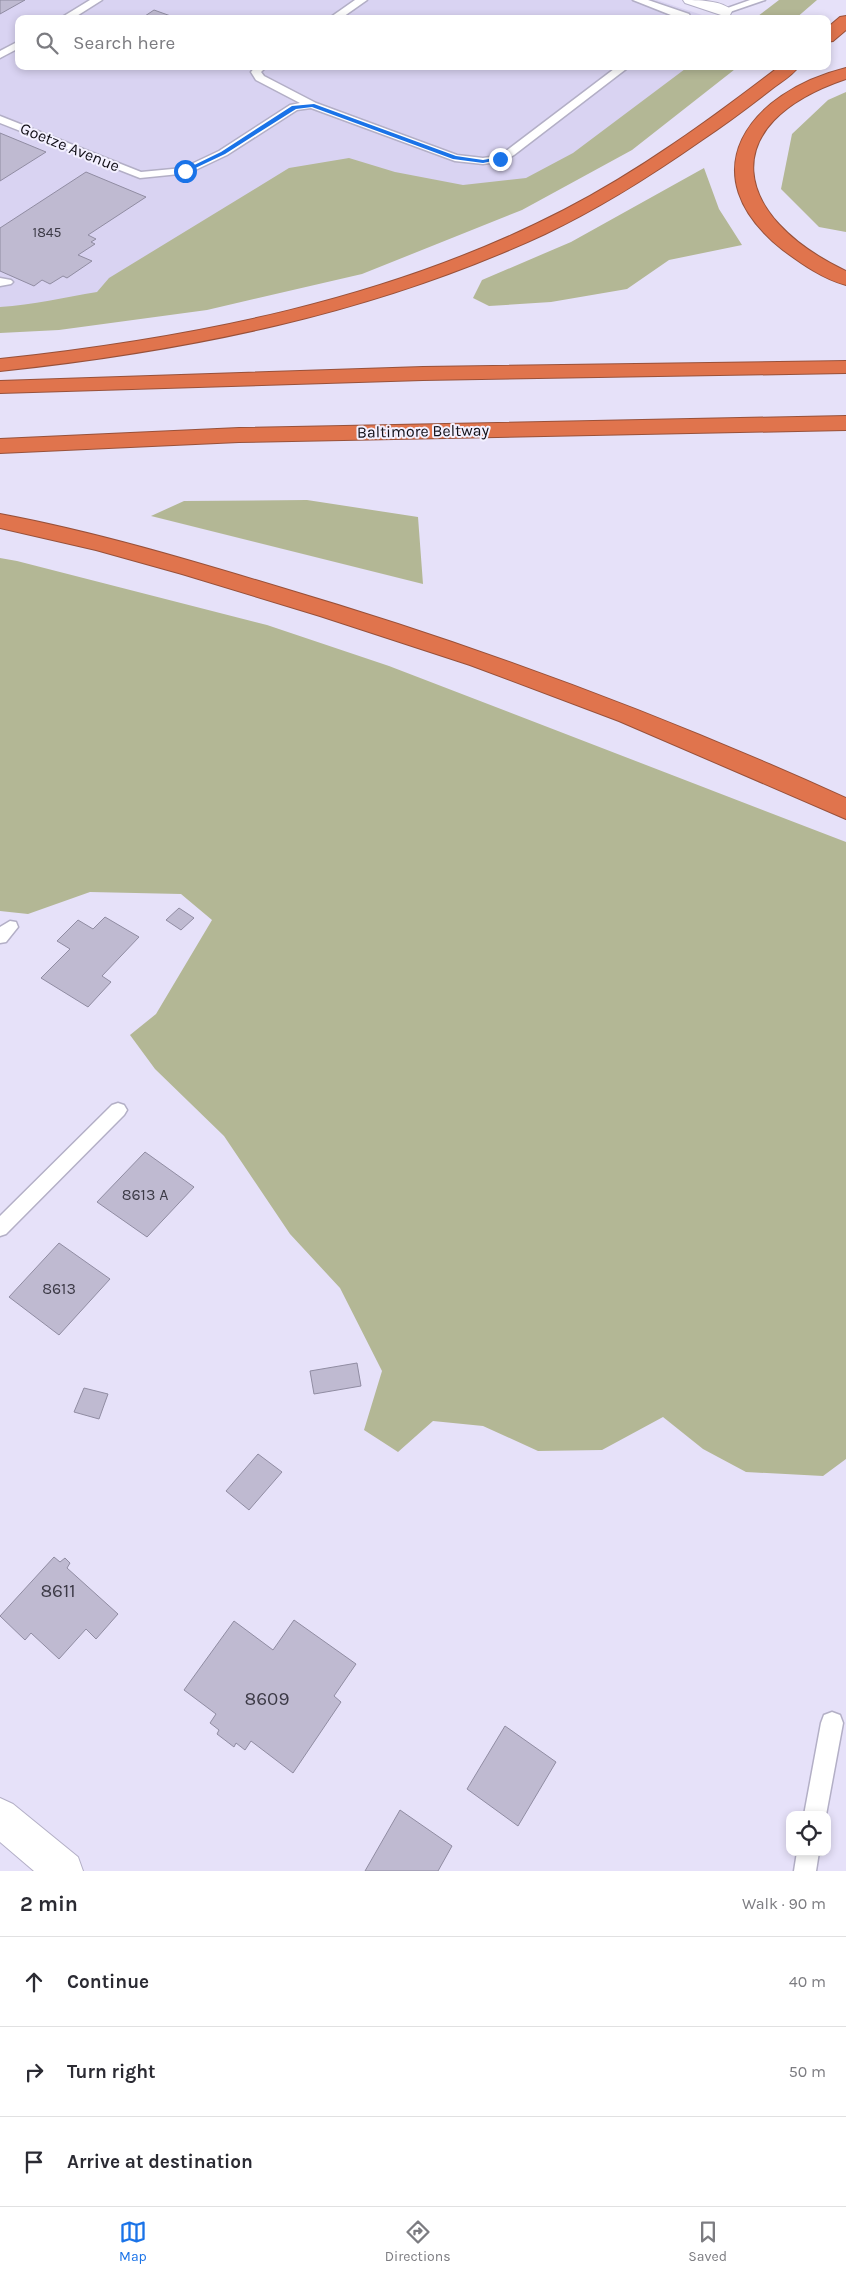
<!DOCTYPE html>
<html lang="en">
<head>
<meta charset="utf-8">
<style>
	:root { --surface:#fff; --page:#f2f2f3; --text:#2b2b33; --muted:#7c7c81; --line:#e1e1e2; --accent:#1a73e8 }
	body { margin:0; font-family:Karla,sans-serif; background:var(--page); color:var(--text) }
	.controls { position:absolute; right:15px; bottom:15px; display:grid; overflow:hidden; border-radius:10px; box-shadow:0 2px 8px #0003 }
	.controls button { width:45px; height:45px; display:grid; place-items:center; padding:0; border:0; border-bottom:1px solid var(--line); background:var(--surface); color:var(--text); font:25px sans-serif }
	.stop { position:absolute; width:15px; height:15px; margin:-11px; border:4px solid #1a73e8; border-radius:50%; background:#fff }
	.stop.end { background:#1a73e8; border-color:#fff; box-shadow:0 1px 5px #0008 }
	.list { margin:0; padding:0; list-style:none }
	h2 { display:flex; justify-content:space-between; align-items:center; height:65px; margin:0; padding:0 20px; font-size:21px }
	h2 small { font-size:16px; font-weight:400; color:var(--muted) }
	.list li { display:grid; grid-template-columns:32px 1fr auto; gap:15px; align-items:center; box-sizing:border-box; height:90px; padding:0 20px; border-top:1px solid var(--line) }
	.list b { display:block; font-size:19px; white-space:nowrap }
	.list em { font-size:16px; font-style:normal; color:var(--muted) }
	.icon { flex:none; width:28px; height:28px; fill:none; stroke:currentColor; stroke-width:2; stroke-linecap:round; stroke-linejoin:round }
	.map { position:relative; flex:none; width:846px; height:1871px; overflow:hidden }
	.search { position:absolute; background:var(--surface); box-shadow:0 2px 8px #0003; left:15px; right:15px; top:15px; height:55px; display:flex; align-items:center; gap:12px; box-sizing:border-box; padding:0 18px; border-radius:10px; color:var(--muted); font-size:19px }
	.sheet { height:335px; background:var(--surface) }
	nav { display:flex; justify-content:space-around; align-items:center; box-sizing:border-box; height:70px; border-top:1px solid var(--line); background:var(--surface); font-size:14px; color:var(--muted) }
	nav a { display:grid; justify-items:center; gap:2px }
	nav .on { color:var(--accent) }
	.map>svg:first-child { display:block }
</style>
</head>
<body>
<div class="map">
<svg width="846" height="1871" viewBox="0 0 846 1871">
	<rect width="100%" height="100%" fill="#e6e1f9"/>
	<!-- built -->
	<path fill="#d9d3f2" d="M 0,0 L 657,0 L 714,19 L 19,19 L 19,66 L 703,66 L 544,183 L 368,260 L 0,310 Z"/>
	<!-- forest -->
	<path fill="#b3b795" d="M 779,0 L 817,0 L 795,19 L 754,19 Z
		M 689,66 L 739,66 L 632,150 L 522,210 L 362,274 L 207,310 L 59,330 L 0,333 L 0,307 C 33,305 65,297 97,292 L 109,278 L 289,168 L 349,158 L 395,172 L 463,185 L 526,178 L 573,153 Z
		M 846,92 L 846,232 L 819,227 L 781,189 L 792,134 L 828,100 Z
		M 704,168 L 719,209 L 742,245 L 669,260 L 627,289 L 551,302 L 489,306 L 473,298 L 482,280 L 571,242 Z
		M 307,500 L 418,517 L 423,584 L 151,516 L 184,501 Z
		M 0,558 L 17,561 L 267,625 L 389,666 L 846,842 L 846,1459 L 823,1476 L 746,1472 L 703,1449 L 663,1417 L 602,1450 L 538,1451 L 483,1426 L 433,1421 L 398,1452 L 364,1430 L 382,1371 L 340,1288 L 290,1234 L 224,1136 L 155,1069 L 130,1035 L 156,1014 L 212,920 L 181,894 L 90,892 L 28,914 L 0,911 Z"/>
	<!-- building -->
	<path fill="#bfbad1" stroke="#908ca2" d="M 0,0 L 25,0 L 0,14 Z
		M 154,10 L 179,19 L 152,19 L 145,16 Z
		M 0,133 L 46,152 L 0,181 Z
		M 86,172 L 146,197 L 88,235 L 96,239 L 91,242 L 95,244 L 78,255 L 92,261 L 67,278 L 63,276 L 50,284 L 42,280 L 34,286 L 0,271 L 0,228 Z
		M 179,908 L 194,918 L 181,930 L 166,920 Z
		M 105,917 L 139,937 L 102,976 L 111,982 L 88,1007 L 41,978 L 70,949 L 57,941 L 78,920 L 93,929 Z
		M 145,1152 L 194,1187 L 147,1237 L 97,1202 Z
		M 59,1243 L 110,1279 L 59,1335 L 9,1297 Z
		M 357,1363 L 361,1386 L 314,1394 L 310,1371 Z
		M 84,1388 L 108,1394 L 99,1419 L 74,1412 Z
		M 258,1454 L 282,1472 L 249,1510 L 226,1491 Z
		M 54,1557 L 60,1562 L 65,1558 L 70,1563 L 67,1568 L 118,1614 L 96,1639 L 86,1629 L 59,1659 L 31,1633 L 25,1640 L 0,1616 Z
		M 294,1620 L 356,1664 L 334,1696 L 341,1702 L 293,1773 L 251,1741 L 245,1750 L 236,1743 L 234,1747 L 217,1734 L 219,1730 L 210,1723 L 216,1714 L 184,1690 L 234,1621 L 273,1650 Z
		M 505,1726 L 556,1762 L 518,1826 L 467,1789 Z
		M 400,1810 L 452,1846 L 438,1871 L 365,1871 Z"/>
	<g fill="none" stroke-linecap="round" stroke-linejoin="round">
		<defs>
			<path id="lane" d="M 90,0 L 102,0 L 72,19 L 59,19 Z
				M 355,0 L 367,0 L 340,19 L 328,19 Z
				M 633,0 L 648,0 L 689,14 L 691,19 L 681,19 Z
				M 750,0 L 765,0 L 724,14 L 719,11 Z
				M 19,41 L 19,48 L 0,58 L 0,51 Z
				M 256,66 L 267,66 L 261,72 L 264,76 L 316,103 L 457,155 L 483,158 L 497,156 L 506,151 L 618,66 L 630,66 L 514,155 L 504,161 L 483,164 L 455,161 L 311,108 L 297,110 L 227,155 L 189,173 L 140,178 L 0,123 L 0,116 L 141,172 L 183,168 L 219,151 L 290,105 L 300,103 L 256,80 L 251,72 Z
				M 0,278 L 11,280 L 13,282 L 11,284 L 0,286 Z
				M 10,921 L 16,922 L 18,927 L 6,942 L 0,943 L 0,927 Z
				M 118,1103 L 124,1105 L 127,1110 L 124,1115 L 6,1234 L 0,1236 L 0,1216 L 112,1105 Z
				M 832,1712 L 840,1715 L 843,1723 L 826,1815 L 804,1815 L 821,1723 L 824,1715 Z
				M 797,1852 L 819,1852 L 816,1871 L 794,1871 Z"/>
			<path id="street" d="M 683,0 C 696,0 724,0 732,11 L 730,15 L 724,16 L 685,3 Z
				M 0,1798 L 13,1804 L 78,1857 L 83,1871 L 34,1871 L 0,1842 Z"/>
			<path id="highway" d="M 846,16 L 846,30 L 833,41 L 827,42 L 827,28 L 840,17 Z
				M 780,66 L 799,66 C 793,75 781,82 773,88 C 750,106 726,124 702,140 C 652,175 600,208 545,234 C 373,314 187,351 0,371 L 0,359 C 194,338 389,300 564,210 C 641,170 711,119 780,66 Z
				M 846,68 L 846,79 C 713,124 732,217 846,271 L 846,285 C 823,279 802,264 783,250 C 687,174 749,92 846,68 Z
				M 846,361 L 846,373 L 423,380 L 0,393 L 0,381 L 423,367 Z
				M 846,416 L 846,430 L 239,442 L 0,453 L 0,439 L 239,428 Z
				M 0,514 C 96,532 189,560 282,588 C 475,645 663,715 846,798 L 846,819 L 619,721 L 470,665 L 320,616 L 182,574 L 96,550 L 0,528 Z"/>
		</defs>
		<!-- lane casing -->
		<use href="#lane" stroke="#b3afc6" stroke-width="3"/>
		<!-- street casing -->
		<use href="#street" stroke="#b3afc6" stroke-width="2"/>
		<!-- highway casing -->
		<use href="#highway" stroke="#98513a" stroke-width="2"/>
		<!-- lane -->
		<use href="#lane" fill="#fff" fill-rule="evenodd"/>
		<!-- street -->
		<use href="#street" fill="#fff" fill-rule="evenodd"/>
		<!-- highway -->
		<use href="#highway" fill="#e0744d" fill-rule="evenodd"/>
	</g>
	<!-- route -->
	<path fill="#1a73e8" d="M 314,104 L 456,156 L 483,160 L 500,157 L 502,159 L 483,163 L 453,159 L 312,107 L 296,109 L 225,154 L 187,172 L 182,171 L 221,152 L 292,106 Z"/>
	<g text-anchor="middle" dominant-baseline="central" stroke-width="4" stroke-linejoin="round" paint-order="stroke">
		<!-- far-number labels -->
		<g font-size="14" fill="#3c3a46">
			<text x="47" y="232">1845</text>
		</g>
		<!-- far-street labels -->
		<g font-size="16" fill="#110f17" stroke="#f3f0ff">
			<text transform="translate(70 147) rotate(22)">Goetze Avenue</text>
			<text transform="translate(423 431) rotate(-1)">Baltimore Beltway</text>
		</g>
		<!-- number labels -->
		<g font-size="16" fill="#3c3a46">
			<text x="145" y="1194">8613 A</text>
			<text x="59" y="1288">8613</text>
		</g>
		<!-- near-number labels -->
		<g font-size="19" fill="#3c3a46">
			<text x="58" y="1591">8611</text>
			<text x="267" y="1699">8609</text>
		</g>
	</g>
</svg>
<div class="controls">
<button><svg class="icon" aria-label="locate" viewBox="0 0 24 24"><circle cx="12" cy="12" r="6"/><path d="M12 2v4M12 18v4M2 12h4M18 12h4"/></svg></button>
</div>
<div class="stop" style="left:185px;top:171px"></div>
<div class="stop end" style="left:500px;top:159px"></div>
<div class="search"><svg class="icon" aria-label="search" viewBox="0 0 24 24"><circle cx="10" cy="10" r="6"/><path d="M15 15l6 6"/></svg>Search here</div>
</div>
<section class="sheet">
<h2>2 min<small>Walk · 90 m</small></h2>
<ul class="list">
<li><svg class="icon" aria-label="ahead" viewBox="0 0 24 24"><path d="M12 20V5M6 11l6-6 6 6"/></svg><div><b>Continue</b></div><em>40 m</em></li>
<li><svg class="icon" aria-label="right" viewBox="0 0 24 24"><path d="M7 20v-9h11M14 6l5 5-5 5"/></svg><div><b>Turn right</b></div><em>50 m</em></li>
<li><svg class="icon" aria-label="arrive" viewBox="0 0 24 24"><path d="M6 21V4h12l-3 4 3 4H6"/></svg><div><b>Arrive at destination</b></div></li>
</ul>
</section>
<nav>
<a class="on"><svg class="icon" aria-label="map" viewBox="0 0 24 24"><path d="M3 6l6-2 6 2 6-2v14l-6 2-6-2-6 2zM9 4v14M15 6v14"/></svg>Map</a>
<a><svg class="icon" aria-label="directions" viewBox="0 0 24 24"><path d="M12 3l9 9-9 9-9-9zM9 14v-3h6M13 9l2 2-2 2"/></svg>Directions</a>
<a><svg class="icon" aria-label="saved" viewBox="0 0 24 24"><path d="M7 4h10v16l-5-4-5 4z"/></svg>Saved</a>
</nav>
</body>
</html>
